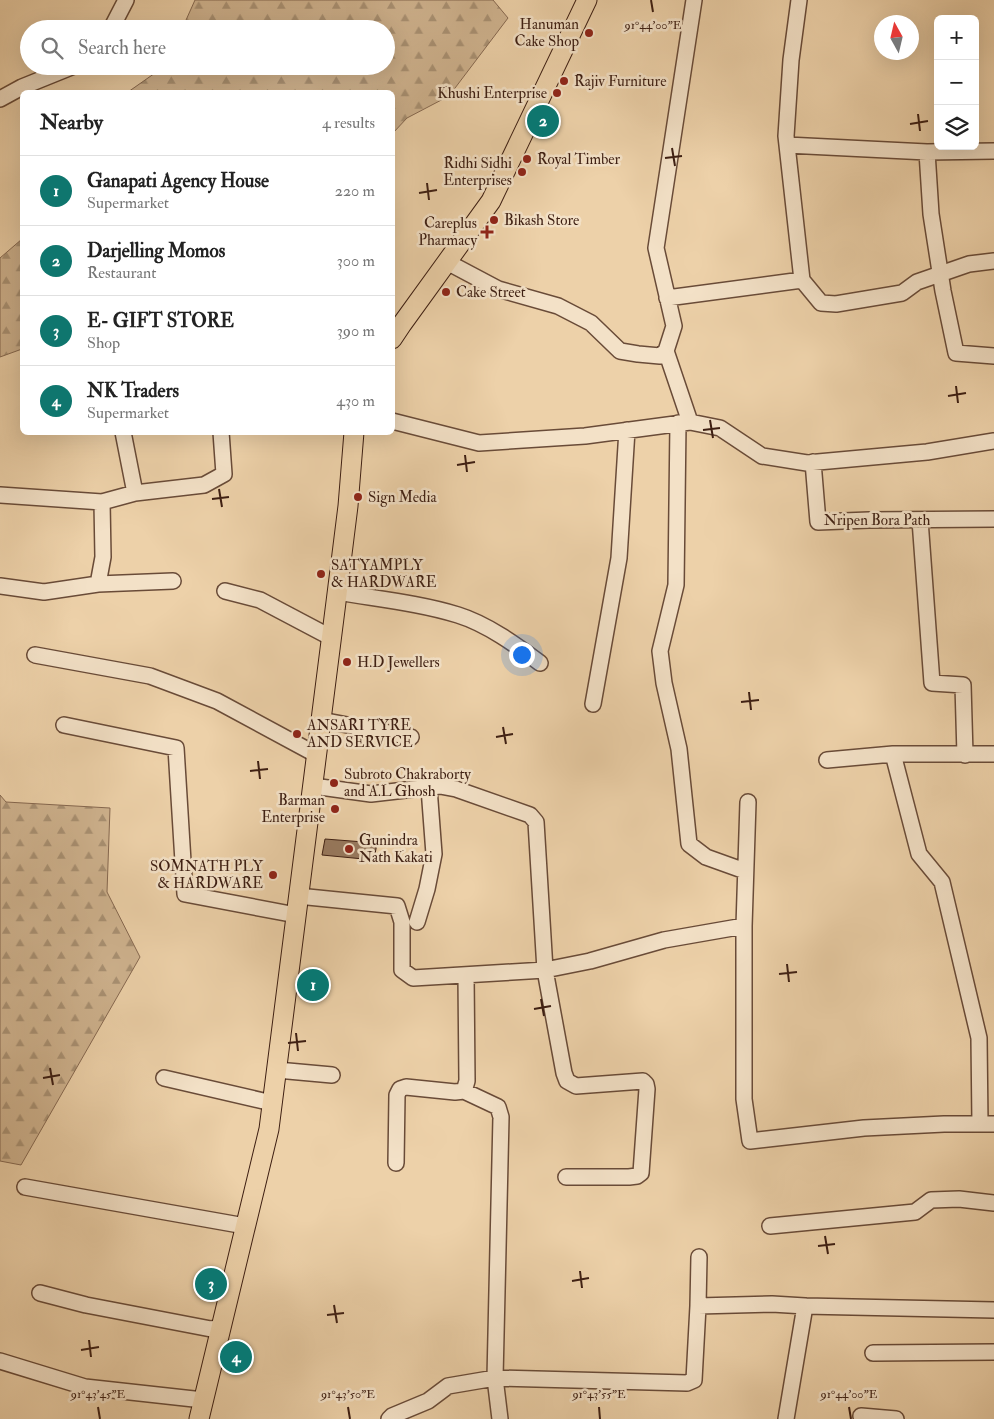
<!DOCTYPE html>
<html lang="en">
<head>
<meta charset="utf-8">
<style>
	:root { --surface:#fff; --page:#f2f2f2; --text:#222; --muted:#767676; --line:#e0e0e0; --accent:#0f766e }
	body { margin:0; font-family:"IM FELL Double Pica",serif; background:var(--page); color:var(--text) }
	.controls { position:absolute; right:15px; top:15px; display:grid; overflow:hidden; border-radius:8px; box-shadow:0 5px 20px #0002 }
	.controls button { width:45px; height:45px; display:grid; place-items:center; padding:0; border:0; border-bottom:1px solid var(--line); background:var(--surface); color:var(--text); font:25px sans-serif }
	.compass { position:absolute; left:874px; top:15px; width:45px; height:45px; border-radius:50%; background:var(--surface); box-shadow:0 5px 20px #0002; rotate:352deg }
	.you { position:absolute; left:521px; top:654px; width:18px; height:18px; margin:-12px; border:4px solid #fff; border-radius:50%; background:#1a73e8; box-shadow:0 0 0 8px #1a73e833 }
	.badge { display:grid; place-items:center; width:32px; height:32px; border-radius:50%; background:var(--accent); color:#fff; font-size:16px; font-weight:700 }
	.pin { position:absolute; translate:-50% -50%; border:2px solid #fff; box-shadow:0 1px 5px #0006 }
	.list { margin:0; padding:0; list-style:none }
	h2 { display:flex; justify-content:space-between; align-items:center; height:65px; margin:0; padding:0 20px; font-size:21px }
	h2 small { font-size:16px; font-weight:400; color:var(--muted) }
	.list li { display:grid; grid-template-columns:32px 1fr auto; gap:15px; align-items:center; box-sizing:border-box; height:70px; padding:0 20px; border-top:1px solid var(--line) }
	.list b { display:block; font-size:19px; white-space:nowrap }
	.list p { margin:0; font-size:16px; white-space:nowrap; color:var(--muted) }
	.list em { font-size:16px; font-style:normal; color:var(--muted) }
	.icon { flex:none; width:28px; height:28px; fill:none; stroke:currentColor; stroke-width:2; stroke-linecap:round; stroke-linejoin:round }
	.map { position:relative; flex:none; width:994px; height:1419px; overflow:hidden }
	.search { position:absolute; background:var(--surface); box-shadow:0 5px 20px #0002; left:20px; top:20px; width:375px; height:55px; display:flex; align-items:center; gap:12px; box-sizing:border-box; padding:0 18px; border-radius:28px; color:var(--muted); font-size:19px }
	.panel { position:absolute; background:var(--surface); box-shadow:0 5px 20px #0002; left:20px; top:90px; width:375px; height:345px; border-radius:8px }
	.map>svg:first-child { display:block }
</style>
</head>
<body>
<div class="map">
<svg width="994" height="1419" viewBox="0 0 994 1419">
	<defs>
		<pattern id="forest-firs" width="22" height="20" patternUnits="userSpaceOnUse" patternTransform="scale(1.25)"><rect width="22" height="20" fill="#cfb38f"/><path d="M5 1l3.5 6h-7zM16 11l3.5 6h-7z" fill="#a99173"/></pattern>
	</defs>
	<rect width="100%" height="100%" fill="#edd1a9"/>
	<filter id="stains"><feTurbulence type="fractalNoise" baseFrequency=".004" numOctaves="4"/><feColorMatrix values="0 0 0 0 .2 0 0 0 0 .09 0 0 0 0 .02 0 0 0 .5 -.17"/></filter>
	<radialGradient id="worn" r=".72"><stop offset=".6" stop-color="#630" stop-opacity="0"/><stop offset="1" stop-color="#630" stop-opacity=".3"/></radialGradient>
	<!-- forest -->
	<path fill="url(#forest-firs)" stroke="#866850" d="M 195,0 L 493,0 L 508,18 L 449,96 L 407,118 L 393,133 L 392,92 L 128,92 L 165,66 L 386,66 L 386,29 L 182,29 Z
		M 22,239 L 22,349 L 0,357 L 0,258 Z
		M 0,795 L 6,802 L 110,808 L 107,892 L 140,957 L 21,1165 L 0,1161 Z"/>
	<!-- building -->
	<path fill="#997b61" stroke="#3d1e12" d="M 325,839 L 377,843 L 374,860 L 322,855 Z"/>
	<g fill="none" stroke-linecap="round" stroke-linejoin="round">
		<defs>
			<path id="minor" d="M 799,0 L 791,60 L 786,136 L 802,280 L 821,303 L 836,304 L 902,293 L 917,282 L 969,264 L 994,261
				M 111,29 L 126,0
				M 0,99 L 22,87 L 74,66
				M 787,145 L 927,152 L 994,151
				M 927,152 L 931,214 L 943,291 L 956,353 L 994,356
				M 447,262 L 498,289 L 558,306 L 591,323 L 620,351 L 638,354 L 660,356 L 666,351 L 674,326 L 656,248 L 694,0
				M 667,298 L 802,280
				M 666,351 L 690,422
				M 392,421 L 479,443 L 585,436 L 690,422 L 720,428 L 762,456 L 807,463 L 927,452 L 994,441
				M 678,423 L 676,585 L 660,651 L 664,683 L 679,749 L 689,844 L 706,857 L 745,871
				M 123,432 L 135,493
				M 813,462 L 818,522 L 869,520 L 994,519
				M 0,495 L 102,502
				M 920,520 L 932,683 L 963,685 L 965,755
				M 98,584 L 173,581
				M 0,586 L 44,592 L 98,584 L 103,557 L 102,502 L 135,493 L 204,485 L 224,474 L 221,432
				M 225,591 L 260,600 L 332,638
				M 337,592 C 377,599 419,603 458,615 C 487,624 516,645 540,663
				M 35,655 L 150,676 L 217,701 L 317,755
				M 593,704 L 619,558 L 627,430
				M 321,720 L 411,737
				M 64,725 L 176,748 L 185,894 L 296,915
				M 893,754 L 994,754
				M 827,760 L 893,754 L 919,854 L 942,882 L 979,1038 L 980,1124
				M 313,786 L 371,794 L 440,786 L 456,789 L 530,815 L 536,822 L 545,970 L 564,1073 L 567,1081 L 576,1086 L 643,1081 L 646,1084 L 647,1089 L 641,1173 L 637,1176 L 629,1177 L 566,1177
				M 298,896 L 397,906 L 402,922 L 402,970 L 413,978 L 545,970 L 590,961 L 664,940 L 744,926 L 748,802
				M 417,922 L 427,889 L 434,854 L 429,788
				M 744,926 L 744,1099 L 750,1141 L 864,1128 L 944,1124 L 994,1124
				M 277,1070 L 332,1075
				M 164,1078 L 272,1103
				M 464,1091 L 467,1081 L 466,975
				M 396,1163 L 397,1095 L 400,1089 L 406,1087 L 455,1092 L 464,1091 L 498,1107 L 501,1117 L 495,1378 L 500,1419
				M 25,1187 L 245,1226
				M 770,1226 L 915,1212 L 931,1200 L 959,1199 L 994,1203
				M 40,1293 L 86,1305 L 211,1329 L 221,1327
				M 698,1306 L 772,1304 L 805,1306 L 994,1310
				M 873,1353 L 994,1352
				M 0,1361 L 85,1387 L 203,1400
				M 861,1416 L 896,1419
				M 389,1419 L 392,1416 L 428,1401 L 448,1386 L 495,1378 L 687,1383 L 694,1380 L 698,1306 L 699,1257
				M 786,1419 L 805,1306"/>
			<path id="major" d="M 392,339 L 402,324 L 491,201 L 587,0
				M 199,1419 L 269,1129 L 336,602 L 348,506 L 354,432"/>
		</defs>
		<!-- minor casing -->
		<use href="#minor" stroke="#694b38" stroke-width="18"/>
		<!-- major casing -->
		<use href="#major" stroke="#3d1e12" stroke-width="21"/>
		<!-- minor -->
		<use href="#minor" stroke="#f3e1c7" stroke-width="15"/>
		<!-- major -->
		<use href="#major" stroke="#edd1a9" stroke-width="19"/>
	</g>
	<!-- ticks -->
	<path fill="none" stroke="#3d1e12" stroke-width="2" d="M 651,0 L 653,12M 918,114 L 920,131M 910,124 L 928,121M 672,148 L 675,166M 665,158 L 682,156M 427,183 L 429,200M 419,193 L 437,190M 956,386 L 958,403M 948,396 L 966,393M 710,420 L 713,438M 703,430 L 720,428M 465,455 L 467,472M 457,465 L 475,462M 219,489 L 222,507M 212,499 L 229,497M 749,692 L 751,710M 741,702 L 759,700M 503,727 L 506,744M 496,737 L 513,734M 258,761 L 260,779M 250,771 L 268,769M 787,964 L 789,982M 779,974 L 797,972M 541,999 L 544,1016M 534,1009 L 551,1006M 296,1033 L 298,1051M 288,1043 L 306,1041M 50,1068 L 53,1085M 43,1078 L 60,1075M 825,1236 L 828,1254M 818,1246 L 835,1244M 580,1271 L 582,1288M 572,1281 L 589,1278M 334,1305 L 337,1323M 327,1315 L 344,1313M 89,1340 L 91,1357M 81,1350 L 99,1347M 98,1407 L 100,1419M 348,1407 L 350,1419M 599,1407 L 600,1419M 849,1407 L 851,1419"/>
	<!-- markers -->
	<g fill="#8f2418" stroke="#f3e1c7" stroke-width="2">
		<circle cx="589" cy="33" r="5"/>
		<circle cx="564" cy="81" r="5"/>
		<circle cx="557" cy="93" r="5"/>
		<circle cx="527" cy="159" r="5"/>
		<circle cx="522" cy="172" r="5"/>
		<circle cx="494" cy="220" r="5"/>
		<path d="M484.5 224.5h5v5h5v5h-5v5h-5v-5h-5v-5h5z"/>
		<circle cx="446" cy="292" r="5"/>
		<circle cx="358" cy="497" r="5"/>
		<circle cx="321" cy="574" r="5"/>
		<circle cx="347" cy="662" r="5"/>
		<circle cx="297" cy="734" r="5"/>
		<circle cx="334" cy="783" r="5"/>
		<circle cx="335" cy="809" r="5"/>
		<circle cx="349" cy="849" r="5"/>
		<circle cx="273" cy="875" r="5"/>
	</g>
	<g text-anchor="middle" dominant-baseline="central" stroke-width="5" stroke-linejoin="round" paint-order="stroke">
		<!-- poi labels -->
		<g font-size="15" fill="#3d1e12" stroke="#f3e1c7" text-anchor="start">
			<text x="579" y="24" text-anchor="end">Hanuman<tspan x="579" dy="17">Cake Shop</tspan></text>
			<text x="574" y="81">Rajiv Furniture</text>
			<text x="547" y="93" text-anchor="end">Khushi Enterprise</text>
			<text x="537" y="159">Royal Timber</text>
			<text x="512" y="163" text-anchor="end">Ridhi Sidhi<tspan x="512" dy="17">Enterprises</tspan></text>
			<text x="504" y="220">Bikash Store</text>
			<text x="477" y="223" text-anchor="end">Careplus<tspan x="477" dy="17">Pharmacy</tspan></text>
			<text x="456" y="292">Cake Street</text>
			<text x="368" y="497">Sign Media</text>
			<text x="331" y="565">SATYAMPLY<tspan x="331" dy="17">&amp; HARDWARE</tspan></text>
			<text x="357" y="662">H.D Jewellers</text>
			<text x="307" y="725">ANSARI TYRE<tspan x="307" dy="17">AND SERVICE</tspan></text>
			<text x="344" y="774">Subroto Chakraborty<tspan x="344" dy="17">and A.L Ghosh</tspan></text>
			<text x="325" y="800" text-anchor="end">Barman<tspan x="325" dy="17">Enterprise</tspan></text>
			<text x="359" y="840">Gunindra<tspan x="359" dy="17">Nath Kakati</tspan></text>
			<text x="263" y="866" text-anchor="end">SOMNATH PLY<tspan x="263" dy="17">&amp; HARDWARE</tspan></text>
		</g>
		<!-- street labels -->
		<g font-size="15" fill="#3d1e12" stroke="#f3e1c7">
			<text x="877" y="520">Nripen Bora Path</text>
		</g>
	</g>
	<g font-size="12" text-anchor="middle" fill="#3d1e12" stroke="#f3e1c7" stroke-width="5" stroke-linejoin="round" paint-order="stroke">
		<text x="653" y="29">91°44'00"E</text>
		<text x="98" y="1398">91°43'45"E</text>
		<text x="348" y="1398">91°43'50"E</text>
		<text x="599" y="1398">91°43'55"E</text>
		<text x="849" y="1398">91°44'00"E</text>
	</g>
	<rect width="100%" height="100%" filter="url(#stains)"/>
	<rect width="100%" height="100%" fill="url(#worn)"/>
</svg>
<div class="controls">
<button>+</button>
<button>−</button>
<button><svg class="icon" aria-label="layers" viewBox="0 0 24 24"><path d="M12 4l9 5-9 5-9-5zM3 14l9 5 9-5"/></svg></button>
</div>
<svg class="compass" viewBox="-18 -18 36 36"><path d="M0-13l5 13h-10z" fill="#e53935"/><path d="M0 13l5-13h-10z" fill="#767676"/></svg>
<div class="you"></div>
<div class="pin badge" style="left:313px;top:985px">1</div>
<div class="pin badge" style="left:543px;top:121px">2</div>
<div class="pin badge" style="left:211px;top:1284px">3</div>
<div class="pin badge" style="left:236px;top:1357px">4</div>
<div class="search"><svg class="icon" aria-label="search" viewBox="0 0 24 24"><circle cx="10" cy="10" r="6"/><path d="M15 15l6 6"/></svg>Search here</div>
<section class="panel">
<h2>Nearby<small>4 results</small></h2>
<ul class="list">
<li><span class="badge">1</span><div><b>Ganapati Agency House</b><p>Supermarket</p></div><em>220 m</em></li>
<li><span class="badge">2</span><div><b>Darjelling Momos</b><p>Restaurant</p></div><em>300 m</em></li>
<li><span class="badge">3</span><div><b>E- GIFT STORE</b><p>Shop</p></div><em>390 m</em></li>
<li><span class="badge">4</span><div><b>NK Traders</b><p>Supermarket</p></div><em>430 m</em></li>
</ul>
</section>
</div>
</body>
</html>
